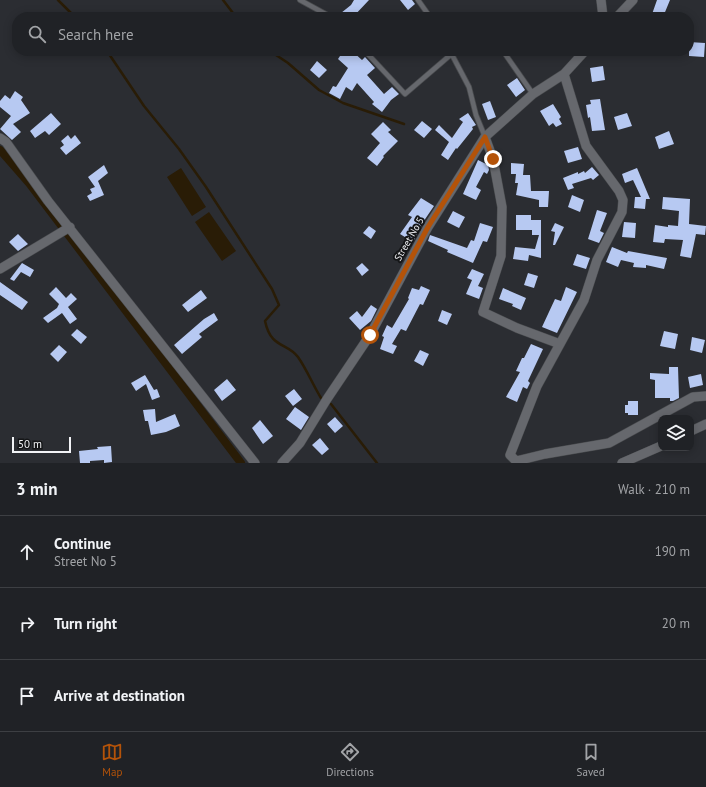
<!DOCTYPE html>
<html lang="en">
<head>
<meta charset="utf-8">
<style>
	:root { --surface:#202226; --page:#2d2f32; --text:#f1f3f6; --muted:#a2a4a7; --line:#3d3f43; --accent:#b45309 }
	body { margin:0; font-family:"PT Sans",sans-serif; background:var(--page); color:var(--text) }
	.controls { position:absolute; right:12px; bottom:12px; display:grid; overflow:hidden; border-radius:8px; box-shadow:0 2px 10px #0003 }
	.controls button { width:36px; height:36px; display:grid; place-items:center; padding:0; border:0; border-bottom:1px solid var(--line); background:var(--surface); color:var(--text); font:20px sans-serif }
	.scale { position:absolute; left:12px; bottom:10px; width:59px; box-sizing:border-box; padding-left:4px; border:2px solid #f2f3f6; border-top:0; font-size:11px; line-height:14px; white-space:nowrap; color:#f2f3f6; -webkit-text-stroke:3px #151618; paint-order:stroke }
	.stop { position:absolute; width:12px; height:12px; margin:-9px; border:3px solid #b45309; border-radius:50%; background:#fff }
	.stop.end { background:#b45309; border-color:#fff; box-shadow:0 1px 4px #0008 }
	.list { margin:0; padding:0; list-style:none }
	h2 { display:flex; justify-content:space-between; align-items:center; height:52px; margin:0; padding:0 16px; font-size:17px }
	h2 small { font-size:13px; font-weight:400; color:var(--muted) }
	.list li { display:grid; grid-template-columns:26px 1fr auto; gap:12px; align-items:center; box-sizing:border-box; height:72px; padding:0 16px; border-top:1px solid var(--line) }
	.list b { display:block; font-size:15px; white-space:nowrap }
	.list p { margin:0; font-size:13px; white-space:nowrap; color:var(--muted) }
	.list em { font-size:13px; font-style:normal; color:var(--muted) }
	.icon { flex:none; width:22px; height:22px; fill:none; stroke:currentColor; stroke-width:2; stroke-linecap:round; stroke-linejoin:round }
	.map { position:relative; flex:none; width:706px; height:463px; overflow:hidden }
	.search { position:absolute; background:var(--surface); box-shadow:0 2px 10px #0003; left:12px; right:12px; top:12px; height:44px; display:flex; align-items:center; gap:10px; box-sizing:border-box; padding:0 14px; border-radius:16px; color:var(--muted); font-size:15px }
	.sheet { height:268px; background:var(--surface) }
	nav { display:flex; justify-content:space-around; align-items:center; box-sizing:border-box; height:56px; border-top:1px solid var(--line); background:var(--surface); font-size:11px; color:var(--muted) }
	nav a { display:grid; justify-items:center; gap:2px }
	nav .on { color:var(--accent) }
	.map>svg:first-child { display:block }
</style>
</head>
<body>
<div class="map">
<svg width="706" height="463" viewBox="0 0 706 463">
	<rect width="100%" height="100%" fill="#2b2d32"/>
	<!-- water -->
	<path fill="#291c06" d="M 181,168 L 206,207 L 192,216 L 167,177 Z
		M 209,212 L 236,251 L 222,261 L 195,222 Z"/>
	<g fill="none" stroke-linecap="round" stroke-linejoin="round">
		<!-- stream -->
		<path stroke="#291c06" stroke-width="2.5" d="M 58,0 L 75,17
			M 223,0 L 236,17
			M 107,51 L 144,106 L 179,149 L 206,187 L 272,289 L 279,305 L 265,321 C 271,349 287,342 298,357 C 307,370 313,385 321,398
			M 270,51 L 288,63 L 319,90 L 343,103 L 404,124
			M 331,404 L 377,463"/>
		<!-- canal -->
		<path stroke="#291c06" stroke-width="8" d="M 0,150 L 29,183 L 241,463"/>
	</g>
	<!-- building -->
	<path fill="#b7c9f2" d="M 354,0 L 369,0 L 353,17 L 336,17 L 351,5 Z
		M 400,0 L 412,0 L 415,4 L 408,10 Z
		M 657,0 L 670,0 L 663,17 L 651,17 Z
		M 689,42 L 705,43 L 704,57 L 689,56 Z
		M 335,51 L 352,51 L 362,60 L 365,57 L 375,68 L 367,75 L 384,94 L 392,87 L 399,94 L 391,100 L 382,112 L 372,104 L 374,102 L 357,83 L 352,91 L 346,87 L 340,99 L 329,93 L 333,86 L 336,87 L 348,68 L 338,59 L 340,56 Z
		M 317,61 L 327,70 L 319,78 L 310,70 Z
		M 603,66 L 605,80 L 592,82 L 590,68 Z
		M 517,78 L 525,90 L 516,97 L 507,85 Z
		M 15,91 L 23,97 L 21,100 L 30,113 L 13,124 L 21,132 L 12,140 L 0,129 L 11,116 L 0,107 L 0,101 L 5,95 L 10,99 Z
		M 600,99 L 605,130 L 592,131 L 590,117 L 588,118 L 586,105 L 591,104 L 590,100 Z
		M 490,101 L 496,117 L 488,120 L 482,104 Z
		M 553,104 L 561,117 L 559,119 L 562,124 L 556,127 L 553,123 L 549,126 L 540,111 Z
		M 51,113 L 61,124 L 49,135 L 45,131 L 35,138 L 30,131 Z
		M 468,113 L 476,125 L 472,127 L 473,129 L 457,149 L 456,148 L 448,160 L 441,155 L 449,142 L 435,130 L 439,125 L 452,138 L 463,122 L 459,119 Z
		M 627,113 L 632,126 L 618,130 L 614,117 Z
		M 422,121 L 432,129 L 424,138 L 414,130 Z
		M 383,122 L 391,130 L 388,132 L 398,141 L 383,156 L 384,157 L 377,166 L 367,158 L 380,143 L 371,134 Z
		M 669,131 L 674,144 L 659,149 L 655,137 Z
		M 68,135 L 71,139 L 75,135 L 81,143 L 66,155 L 60,148 L 64,145 L 61,141 Z
		M 578,147 L 582,159 L 568,163 L 564,151 Z
		M 478,160 L 488,165 L 489,170 L 487,174 L 484,172 L 476,187 L 481,190 L 476,200 L 463,194 Z
		M 511,163 L 524,164 L 523,175 L 530,175 L 531,191 L 549,191 L 548,207 L 539,207 L 539,200 L 516,195 L 518,183 L 515,183 L 516,174 L 511,174 Z
		M 104,165 L 108,173 L 98,181 L 104,195 L 90,201 L 87,196 L 92,193 L 90,189 L 95,187 L 88,177 Z
		M 592,167 L 599,175 L 593,180 L 591,178 L 572,184 L 574,188 L 568,190 L 563,178 L 578,172 L 578,174 L 584,171 L 585,173 Z
		M 637,168 L 650,199 L 646,199 L 645,209 L 634,208 L 635,197 L 641,197 L 633,180 L 625,183 L 622,174 Z
		M 572,195 L 584,200 L 580,212 L 568,207 Z
		M 663,197 L 690,199 L 689,224 L 706,226 L 705,235 L 696,234 L 691,258 L 680,256 L 683,240 L 665,239 L 664,243 L 653,242 L 655,225 L 668,227 L 668,225 L 678,226 L 679,211 L 662,209 Z
		M 421,198 L 434,206 L 417,231 L 418,232 L 413,242 L 400,234 L 412,217 L 408,215 Z
		M 597,210 L 607,213 L 600,231 L 604,233 L 599,243 L 588,239 Z
		M 453,211 L 465,217 L 459,228 L 447,222 Z
		M 516,215 L 531,215 L 531,220 L 541,220 L 541,258 L 529,255 L 528,261 L 513,259 L 515,247 L 535,249 L 539,235 L 532,235 L 532,230 L 516,230 Z
		M 624,222 L 636,223 L 635,238 L 622,237 Z
		M 480,223 L 493,227 L 487,242 L 483,241 L 473,263 L 447,252 L 448,250 L 428,241 L 430,235 L 467,248 L 471,240 L 474,241 Z
		M 555,223 L 564,227 L 555,245 L 553,245 L 555,232 L 551,231 Z
		M 369,226 L 376,231 L 371,239 L 363,233 Z
		M 18,234 L 28,244 L 18,251 L 9,242 Z
		M 612,247 L 627,253 L 628,251 L 667,258 L 664,269 L 646,265 L 646,268 L 633,267 L 634,263 L 621,260 L 618,267 L 606,262 Z
		M 577,254 L 590,258 L 586,269 L 573,265 Z
		M 22,263 L 34,270 L 30,277 L 21,272 L 14,281 L 10,279 Z
		M 362,263 L 369,270 L 362,276 L 356,268 Z
		M 472,269 L 484,274 L 478,286 L 483,288 L 479,299 L 466,294 L 472,280 L 467,278 Z
		M 528,273 L 538,276 L 534,288 L 524,285 Z
		M 0,282 L 28,302 L 22,310 L 0,295 Z
		M 421,286 L 430,290 L 423,305 L 420,304 L 406,331 L 401,329 L 392,344 L 397,346 L 393,354 L 380,349 L 384,337 L 382,336 L 387,325 L 392,328 L 409,299 L 408,298 L 412,288 L 419,290 Z
		M 56,287 L 66,298 L 71,293 L 77,299 L 68,307 L 77,319 L 70,324 L 62,313 L 48,323 L 43,318 L 57,308 L 59,304 L 49,294 Z
		M 566,287 L 577,292 L 557,333 L 542,327 L 555,299 L 561,301 Z
		M 503,288 L 526,298 L 521,310 L 512,306 L 513,304 L 499,299 Z
		M 201,290 L 207,298 L 188,312 L 182,305 Z
		M 371,305 L 377,309 L 371,321 L 360,330 L 349,318 L 357,311 L 362,317 Z
		M 442,310 L 452,314 L 447,325 L 438,321 Z
		M 214,313 L 218,320 L 199,334 L 202,337 L 182,354 L 174,345 L 204,319 Z
		M 77,329 L 87,337 L 81,344 L 71,335 Z
		M 664,331 L 678,334 L 675,349 L 660,346 Z
		M 692,337 L 705,340 L 702,353 L 690,350 Z
		M 531,344 L 543,349 L 528,381 L 530,383 L 527,389 L 523,387 L 517,402 L 506,397 L 520,372 L 516,371 L 522,358 L 524,358 Z
		M 59,345 L 67,352 L 58,362 L 50,354 Z
		M 420,350 L 429,354 L 423,366 L 414,361 Z
		M 669,367 L 678,367 L 679,398 L 673,401 L 670,401 L 670,398 L 655,398 L 655,380 L 650,379 L 650,373 L 669,374 Z
		M 701,374 L 703,385 L 690,388 L 688,377 Z
		M 145,375 L 154,390 L 157,389 L 160,397 L 152,400 L 146,384 L 136,391 L 131,383 Z
		M 227,379 L 236,390 L 222,401 L 214,390 Z
		M 294,389 L 302,399 L 293,406 L 285,396 Z
		M 628,401 L 638,401 L 638,415 L 628,415 L 628,413 L 625,413 L 625,405 L 628,405 Z
		M 295,407 L 309,417 L 301,430 L 286,419 Z
		M 155,409 L 156,422 L 175,414 L 180,426 L 166,432 L 151,435 L 148,421 L 145,421 L 143,410 Z
		M 335,417 L 343,426 L 335,433 L 327,424 Z
		M 260,420 L 273,436 L 263,444 L 252,428 Z
		M 320,438 L 329,449 L 322,455 L 312,445 Z
		M 111,446 L 112,462 L 104,463 L 104,460 L 90,461 L 90,463 L 80,463 L 79,451 L 98,449 L 97,447 Z"/>
	<g fill="none" stroke-linecap="round" stroke-linejoin="round">
		<defs>
			<path id="service" d="M 300,0 L 331,17
				M 418,0 L 430,17
				M 365,51 L 405,94 L 455,51
				M 450,51 L 469,87 L 476,115 L 485,137
				M 503,51 L 533,94"/>
			<path id="minor" d="M 601,0 L 603,17
				M 617,17 L 633,0
				M 564,74 L 586,146 L 619,191 L 623,200 L 622,212 L 597,260 L 584,300 L 537,386 L 510,455 L 516,461 L 545,454 L 609,443 L 693,397 L 706,396
				M 485,137 L 493,159 L 502,207 L 501,256 L 483,312 L 517,328 L 560,344
				M 0,138 L 6,142 L 48,201 L 255,463
				M 0,269 L 70,227
				M 691,431 L 706,424
				M 282,463 L 300,443 L 327,399 L 370,335 L 428,227 L 485,137 L 533,94 L 564,74 L 585,51
				M 622,463 L 661,446"/>
		</defs>
		<!-- service casing -->
		<use href="#service" stroke="#494b4e" stroke-width="6"/>
		<!-- minor casing -->
		<use href="#minor" stroke="#494b4e" stroke-width="10"/>
		<!-- service -->
		<use href="#service" stroke="#66686d" stroke-width="4.5"/>
		<!-- minor -->
		<use href="#minor" stroke="#66686d" stroke-width="9"/>
	</g>
	<g fill="none" stroke-linecap="round" stroke-linejoin="round">
		<!-- route -->
		<path stroke="#b45309" stroke-width="5" d="M 370,335 L 428,227 L 485,137 L 493,159"/>
	</g>
	<g text-anchor="middle" dominant-baseline="central" stroke-width="4" stroke-linejoin="round" paint-order="stroke">
		<!-- street labels -->
		<g font-size="10" fill="#f2f3f6" stroke="#151618">
			<text transform="translate(409 239) rotate(-60)">Street No 5</text>
		</g>
	</g>
</svg>
<div class="controls">
<button><svg class="icon" aria-label="layers" viewBox="0 0 24 24"><path d="M12 4l9 5-9 5-9-5zM3 14l9 5 9-5"/></svg></button>
</div>
<div class="scale">50 m</div>
<div class="stop" style="left:370px;top:335px"></div>
<div class="stop end" style="left:493px;top:159px"></div>
<div class="search"><svg class="icon" aria-label="search" viewBox="0 0 24 24"><circle cx="10" cy="10" r="6"/><path d="M15 15l6 6"/></svg>Search here</div>
</div>
<section class="sheet">
<h2>3 min<small>Walk · 210 m</small></h2>
<ul class="list">
<li><svg class="icon" aria-label="ahead" viewBox="0 0 24 24"><path d="M12 20V5M6 11l6-6 6 6"/></svg><div><b>Continue</b><p>Street No 5</p></div><em>190 m</em></li>
<li><svg class="icon" aria-label="right" viewBox="0 0 24 24"><path d="M7 20v-9h11M14 6l5 5-5 5"/></svg><div><b>Turn right</b></div><em>20 m</em></li>
<li><svg class="icon" aria-label="arrive" viewBox="0 0 24 24"><path d="M6 21V4h12l-3 4 3 4H6"/></svg><div><b>Arrive at destination</b></div></li>
</ul>
</section>
<nav>
<a class="on"><svg class="icon" aria-label="map" viewBox="0 0 24 24"><path d="M3 6l6-2 6 2 6-2v14l-6 2-6-2-6 2zM9 4v14M15 6v14"/></svg>Map</a>
<a><svg class="icon" aria-label="directions" viewBox="0 0 24 24"><path d="M12 3l9 9-9 9-9-9zM9 14v-3h6M13 9l2 2-2 2"/></svg>Directions</a>
<a><svg class="icon" aria-label="saved" viewBox="0 0 24 24"><path d="M7 4h10v16l-5-4-5 4z"/></svg>Saved</a>
</nav>
</body>
</html>
